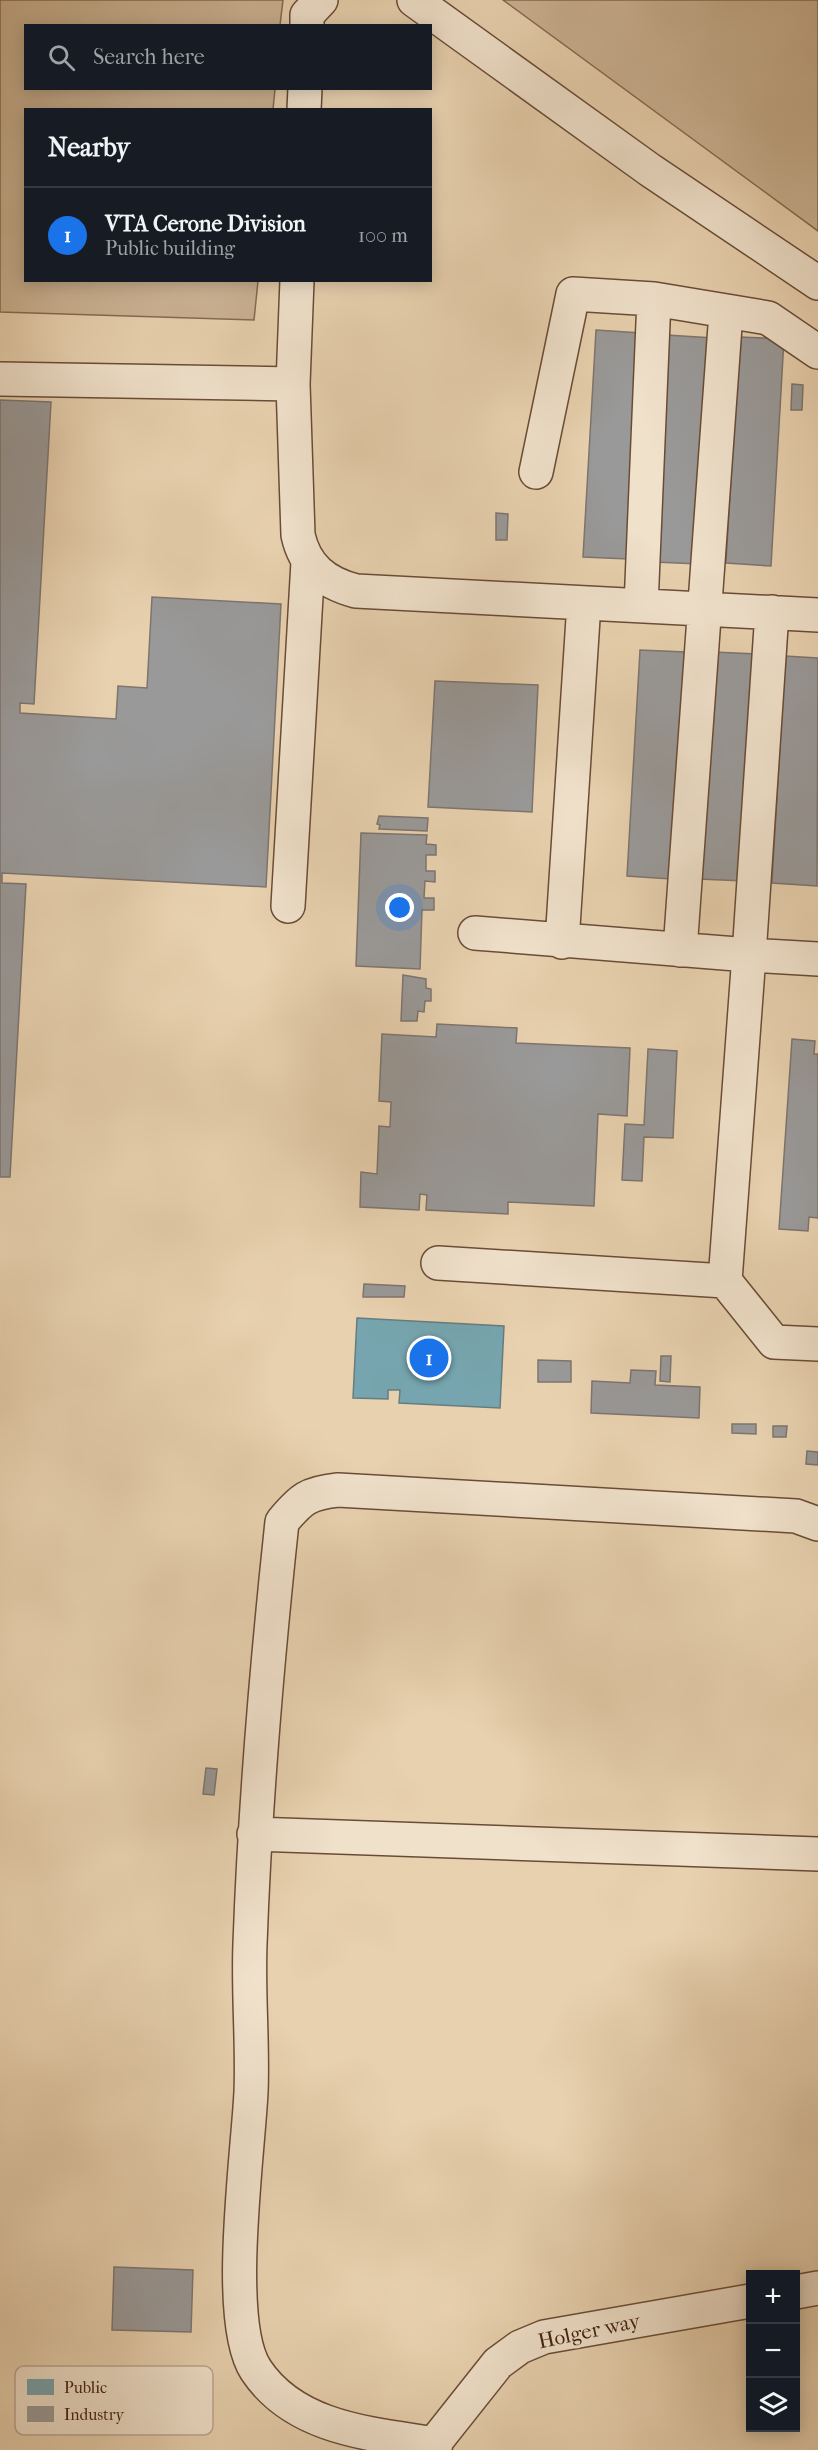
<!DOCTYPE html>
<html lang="en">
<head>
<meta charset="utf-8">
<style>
	:root { --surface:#171b24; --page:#242831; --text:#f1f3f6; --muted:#9ea1a6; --line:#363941; --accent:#1a73e8 }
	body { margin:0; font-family:"IM FELL French Canon",serif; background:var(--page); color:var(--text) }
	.controls { position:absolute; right:18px; bottom:18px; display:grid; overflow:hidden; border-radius:0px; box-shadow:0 3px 15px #0003 }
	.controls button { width:54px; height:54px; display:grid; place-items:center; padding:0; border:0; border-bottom:2px solid var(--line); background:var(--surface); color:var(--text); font:30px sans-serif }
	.you { position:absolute; left:400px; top:908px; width:21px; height:21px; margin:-15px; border:4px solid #fff; border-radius:50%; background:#1a73e8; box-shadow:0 0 0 9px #1a73e833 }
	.badge { display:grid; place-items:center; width:39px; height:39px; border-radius:50%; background:var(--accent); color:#fff; font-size:20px; font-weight:700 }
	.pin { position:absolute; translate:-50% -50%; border:3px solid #fff; box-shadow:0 2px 6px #0006 }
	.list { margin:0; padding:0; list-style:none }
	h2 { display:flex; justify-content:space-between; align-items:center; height:78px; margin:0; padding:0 24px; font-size:26px }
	h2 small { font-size:20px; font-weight:400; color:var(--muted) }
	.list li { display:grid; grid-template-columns:39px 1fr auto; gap:18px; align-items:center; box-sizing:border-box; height:96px; padding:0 24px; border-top:2px solid var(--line) }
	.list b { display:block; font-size:22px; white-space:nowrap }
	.list p { margin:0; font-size:20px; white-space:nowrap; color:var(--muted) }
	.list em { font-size:20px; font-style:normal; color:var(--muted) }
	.icon { flex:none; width:33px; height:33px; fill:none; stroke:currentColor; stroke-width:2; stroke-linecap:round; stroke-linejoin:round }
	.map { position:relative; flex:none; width:818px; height:2450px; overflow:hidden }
	.search { position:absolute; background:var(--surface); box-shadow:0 3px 15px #0003; left:24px; top:24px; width:408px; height:66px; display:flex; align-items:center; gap:15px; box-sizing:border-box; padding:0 21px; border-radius:0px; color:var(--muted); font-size:22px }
	.panel { position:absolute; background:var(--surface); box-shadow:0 3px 15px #0003; left:24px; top:108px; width:408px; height:174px; border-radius:0px }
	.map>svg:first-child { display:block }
</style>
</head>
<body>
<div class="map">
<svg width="818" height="2450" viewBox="0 0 818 2450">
	<rect width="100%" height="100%" fill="#e8d1af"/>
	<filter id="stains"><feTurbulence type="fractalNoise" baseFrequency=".00333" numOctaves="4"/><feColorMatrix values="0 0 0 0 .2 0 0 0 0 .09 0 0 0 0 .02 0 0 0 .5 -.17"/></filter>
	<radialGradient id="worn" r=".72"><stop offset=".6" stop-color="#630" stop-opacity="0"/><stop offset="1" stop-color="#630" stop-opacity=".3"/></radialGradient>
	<!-- green -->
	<path fill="#cbb394" stroke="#866a51" stroke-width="1.5" d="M 0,0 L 283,0 L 280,25 L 26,26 L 26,88 L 275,89 L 273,109 L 26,110 L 26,280 L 258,281 L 254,320 L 0,312 Z
		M 503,0 L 818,0 L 818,231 Z"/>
	<!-- public -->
	<path fill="#76a5af" stroke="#667d7f" stroke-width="1.5" d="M 357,1318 L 504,1326 L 500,1408 L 399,1403 L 400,1390 L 388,1390 L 388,1399 L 353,1398 Z"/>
	<!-- industry -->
	<path fill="#999" stroke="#7e756f" stroke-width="1.5" d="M 596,330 L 641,333 L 628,559 L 583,557 Z
		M 667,335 L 713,338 L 699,564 L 654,562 Z
		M 739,337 L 784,339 L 771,566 L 726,563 Z
		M 792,384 L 803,385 L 802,410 L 791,410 Z
		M 0,400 L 51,402 L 34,704 L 20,703 L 20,713 L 116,719 L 118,686 L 147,688 L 152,597 L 281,604 L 266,887 L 2,873 L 2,883 L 26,884 L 10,1177 L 0,1177 Z
		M 496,513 L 508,514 L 507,540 L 496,540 Z
		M 640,650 L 685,652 L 671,879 L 627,876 Z
		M 713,652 L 757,654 L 744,881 L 699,879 Z
		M 785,656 L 818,658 L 817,886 L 772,883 Z
		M 435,681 L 538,685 L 532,812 L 428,807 Z
		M 379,816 L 428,818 L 427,831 L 379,829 L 380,825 L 377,824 Z
		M 361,833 L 427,835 L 426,844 L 436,845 L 436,855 L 426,855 L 426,871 L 435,871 L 435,882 L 425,881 L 424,898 L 434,898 L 434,910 L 422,910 L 420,969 L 356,966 Z
		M 403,975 L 426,979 L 426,988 L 431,989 L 431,1001 L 425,1001 L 424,1012 L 418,1011 L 417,1021 L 401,1021 Z
		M 437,1024 L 517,1028 L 516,1043 L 630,1048 L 627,1116 L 598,1114 L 594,1206 L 508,1202 L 508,1214 L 426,1210 L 427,1195 L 420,1194 L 419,1210 L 360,1207 L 361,1172 L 377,1174 L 379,1126 L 390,1127 L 391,1102 L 379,1101 L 382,1034 L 436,1037 Z
		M 792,1039 L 815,1041 L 814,1054 L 818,1054 L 818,1218 L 809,1217 L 808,1231 L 779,1229 Z
		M 648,1049 L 677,1051 L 673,1138 L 644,1137 L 642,1181 L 622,1180 L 625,1124 L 644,1125 Z
		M 364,1284 L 405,1286 L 404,1297 L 363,1297 Z
		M 661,1356 L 671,1356 L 670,1382 L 660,1381 Z
		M 538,1360 L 571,1361 L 571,1382 L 538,1382 Z
		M 631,1370 L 656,1371 L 655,1385 L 700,1387 L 699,1418 L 591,1413 L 592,1381 L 630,1383 Z
		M 732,1424 L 756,1424 L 756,1434 L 732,1433 Z
		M 773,1426 L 787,1426 L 786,1437 L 773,1437 Z
		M 807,1451 L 818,1452 L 818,1465 L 806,1464 Z
		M 206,1768 L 217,1769 L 214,1795 L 203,1794 Z
		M 114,2267 L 193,2270 L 191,2332 L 112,2330 Z"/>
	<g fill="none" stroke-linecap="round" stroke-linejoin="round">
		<defs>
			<path id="minor" d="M 414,0 L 650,170 L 818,283
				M 307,26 L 307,15 L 321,0
				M 304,110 L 305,88
				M 0,379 L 293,384 L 298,535 C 305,567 325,583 356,591 L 818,615
				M 293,384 L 297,280
				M 536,472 L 573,294 L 654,299 L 768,318 L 818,352
				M 641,606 L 654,299
				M 772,612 L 749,955 L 818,959
				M 288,906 L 308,562
				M 475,933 L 749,955 L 725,1281
				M 562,942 L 584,603
				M 680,950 L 726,312
				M 438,1263 L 725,1281 L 774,1342 L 818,1344
				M 254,1834 L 818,1854
				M 796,2292 L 818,2288
				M 436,2444 C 372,2434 295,2429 256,2370 C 224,2322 248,2155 251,2092 C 253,2043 248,1994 250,1944 C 255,1803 267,1662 282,1522 C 301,1499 308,1493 338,1490 L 796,1516 L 818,1524
				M 429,2450 L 498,2363 L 520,2347 L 544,2337 L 750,2301"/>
		</defs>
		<!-- minor casing -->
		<use href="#minor" stroke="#6a4c36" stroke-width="36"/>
		<!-- minor -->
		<use href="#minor" stroke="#f0e1cb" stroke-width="33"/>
	</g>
	<g text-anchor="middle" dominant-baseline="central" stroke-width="6" stroke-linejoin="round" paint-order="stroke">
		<!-- street labels -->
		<g font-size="21" fill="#40200e" stroke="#f0e1cb">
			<text transform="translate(589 2331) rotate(-12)">Holger way</text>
		</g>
	</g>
	<!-- legend -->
	<rect x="15" y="2366" width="198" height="69" rx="9" fill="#f0e1cb" stroke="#bba792" stroke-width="1.5"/>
	<rect x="27" y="2379" width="27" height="16" fill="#76a5af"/>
	<rect x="27" y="2406" width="27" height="16" fill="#999"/>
	<g font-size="16" fill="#40200e">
		<text x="64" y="2393">Public</text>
		<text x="64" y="2420">Industry</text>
	</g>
	<rect width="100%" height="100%" filter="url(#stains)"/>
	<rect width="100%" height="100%" fill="url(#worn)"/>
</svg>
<div class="controls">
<button>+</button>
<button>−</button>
<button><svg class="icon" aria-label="layers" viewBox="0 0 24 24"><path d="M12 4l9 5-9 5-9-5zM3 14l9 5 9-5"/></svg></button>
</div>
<div class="you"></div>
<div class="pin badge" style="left:429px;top:1358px">1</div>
<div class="search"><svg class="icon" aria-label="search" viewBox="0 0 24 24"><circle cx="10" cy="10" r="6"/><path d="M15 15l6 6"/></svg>Search here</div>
<section class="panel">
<h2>Nearby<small></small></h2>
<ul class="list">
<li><span class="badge">1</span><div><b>VTA Cerone Division</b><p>Public building</p></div><em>100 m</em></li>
</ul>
</section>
</div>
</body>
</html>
